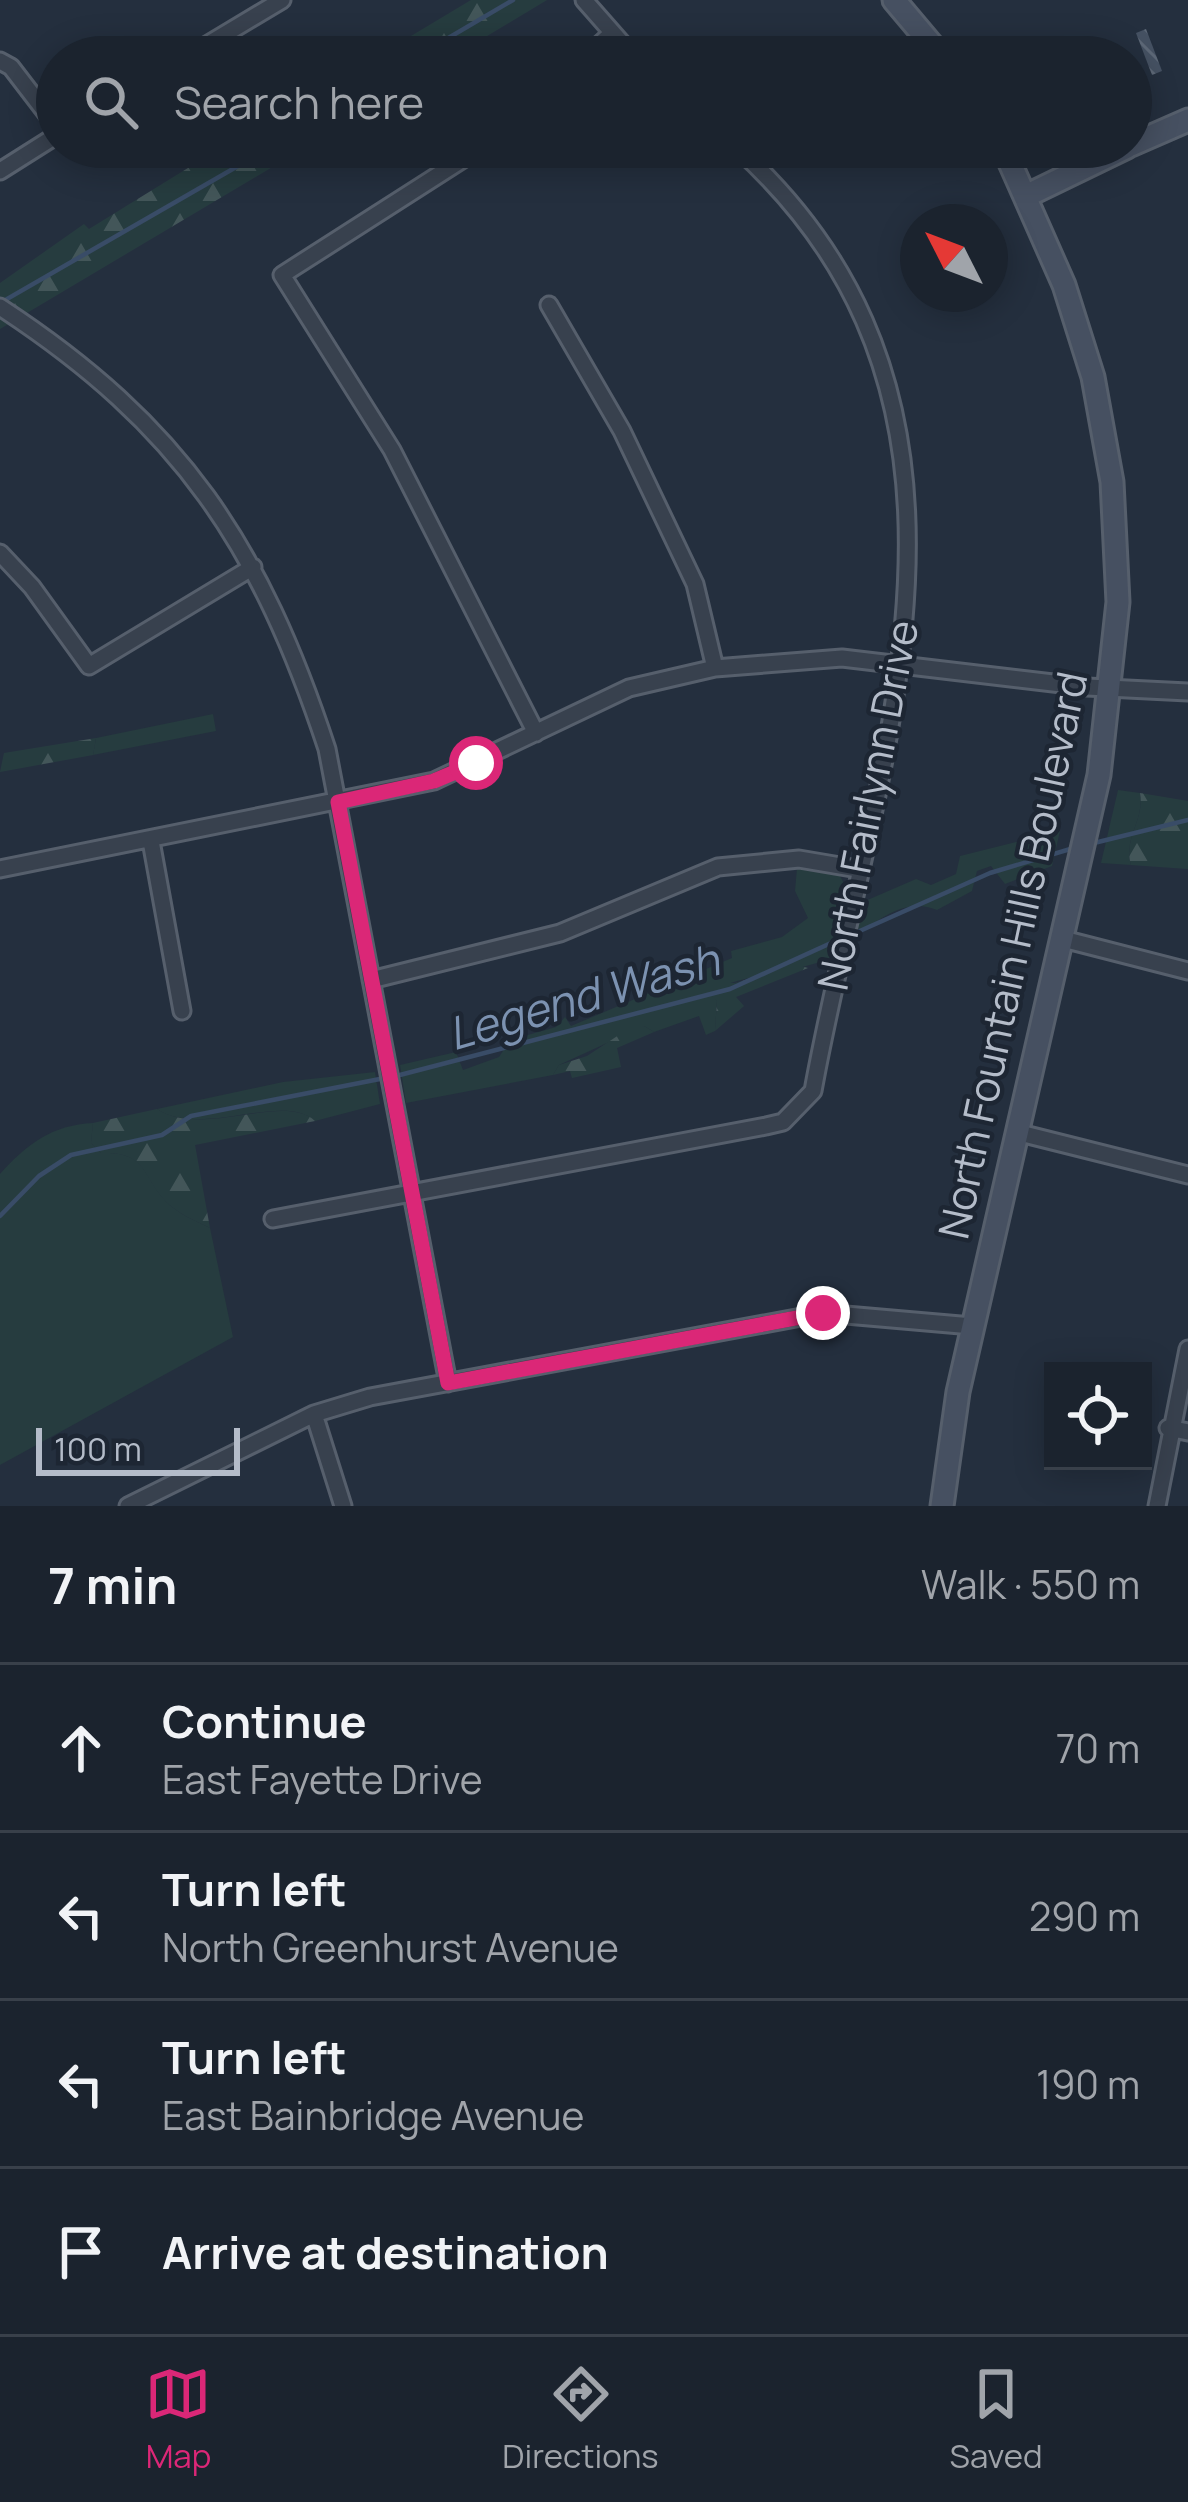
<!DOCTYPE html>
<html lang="en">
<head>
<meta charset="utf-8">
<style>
	:root { --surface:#1b232e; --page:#282f3a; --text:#f1f3f6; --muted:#a0a4aa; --line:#39404a; --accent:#db2777 }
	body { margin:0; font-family:Manrope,sans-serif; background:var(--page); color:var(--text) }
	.controls { position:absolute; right:36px; bottom:36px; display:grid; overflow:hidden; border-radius:0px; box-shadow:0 6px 30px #0003 }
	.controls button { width:108px; height:108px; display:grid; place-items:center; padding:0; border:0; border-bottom:3px solid var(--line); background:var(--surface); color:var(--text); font:60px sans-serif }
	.compass { position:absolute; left:900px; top:204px; width:108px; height:108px; border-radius:50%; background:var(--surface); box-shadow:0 6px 30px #0003; rotate:312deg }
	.scale { position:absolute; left:36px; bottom:30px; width:204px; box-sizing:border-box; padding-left:12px; border:6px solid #b4bcc9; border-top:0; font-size:33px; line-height:42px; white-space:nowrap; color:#b4bcc9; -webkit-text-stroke:9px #1d2633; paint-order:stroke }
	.stop { position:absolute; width:36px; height:36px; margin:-27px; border:9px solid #db2777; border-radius:50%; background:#fff }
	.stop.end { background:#db2777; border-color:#fff; box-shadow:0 3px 12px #0008 }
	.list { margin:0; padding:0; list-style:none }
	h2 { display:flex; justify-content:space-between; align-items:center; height:156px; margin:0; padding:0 48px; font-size:51px }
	h2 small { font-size:39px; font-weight:400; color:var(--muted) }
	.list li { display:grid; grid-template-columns:78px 1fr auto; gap:36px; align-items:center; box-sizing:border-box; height:168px; padding:0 48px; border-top:3px solid var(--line) }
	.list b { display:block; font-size:45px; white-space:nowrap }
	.list p { margin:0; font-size:39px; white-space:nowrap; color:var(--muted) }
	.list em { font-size:39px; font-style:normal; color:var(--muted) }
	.icon { flex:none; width:66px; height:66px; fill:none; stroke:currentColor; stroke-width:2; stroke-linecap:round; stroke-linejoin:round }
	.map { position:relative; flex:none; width:1188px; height:1506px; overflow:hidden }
	.search { position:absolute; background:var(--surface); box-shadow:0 6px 30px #0003; left:36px; right:36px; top:36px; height:132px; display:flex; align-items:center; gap:30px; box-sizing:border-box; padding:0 42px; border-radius:66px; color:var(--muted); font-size:45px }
	.sheet { height:828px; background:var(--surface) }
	nav { display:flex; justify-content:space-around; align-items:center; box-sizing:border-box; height:168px; border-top:3px solid var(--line); background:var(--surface); font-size:33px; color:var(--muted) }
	nav a { display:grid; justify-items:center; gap:6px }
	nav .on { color:var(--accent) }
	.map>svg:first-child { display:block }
</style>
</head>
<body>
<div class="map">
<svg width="1188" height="1506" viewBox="0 0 1188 1506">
	<defs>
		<pattern id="forest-firs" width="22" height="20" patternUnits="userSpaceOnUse" patternTransform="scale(3)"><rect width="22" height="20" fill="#263c3f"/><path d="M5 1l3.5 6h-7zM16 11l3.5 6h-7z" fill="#435659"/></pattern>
		<pattern id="building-back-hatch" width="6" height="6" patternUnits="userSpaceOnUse" patternTransform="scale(3)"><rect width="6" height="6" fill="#455162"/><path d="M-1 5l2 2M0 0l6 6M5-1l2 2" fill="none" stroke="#5d6877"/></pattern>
	</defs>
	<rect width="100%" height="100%" fill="#242f3e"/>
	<!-- grass -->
	<path fill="#263c3f" d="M 213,714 L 216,731 L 93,755 L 96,738 Z
		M 1118,790 L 1140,793 C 1145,820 1123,838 1131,865 L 1101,863 Z
		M 1060,831 L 1052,866 L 1005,884 L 991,866 L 977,871 L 972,891 L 937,910 C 895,893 866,936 832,949 L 830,958 C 792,974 750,972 711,991 L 717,1001 L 715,1031 L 706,1035 L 699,1016 L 654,1032 L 644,1026 L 559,1065 L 553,1075 L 406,1103 L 400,1065 L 456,1052 L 463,1070 L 499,1057 L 510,1040 L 556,1027 L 565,1017 L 571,1026 L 732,958 L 731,951 L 782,937 L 808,918 L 795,891 L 797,868 L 840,876 L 846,887 L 842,911 L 916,879 L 931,885 L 956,874 L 960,856 Z
		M 375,1072 L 380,1104 L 315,1121 C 283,1091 202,1139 157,1109 L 283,1082 Z
		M 93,1123 L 91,1143 L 101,1153 C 153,1151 140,1182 175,1209 C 185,1217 199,1222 210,1228 L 233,1337 L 0,1465 L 0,1174 C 27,1144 52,1125 93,1123 Z"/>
	<!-- forest -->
	<path fill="url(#forest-firs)" d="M 471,0 L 547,0 L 452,57 L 376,57 Z
		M 222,147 L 306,147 L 0,329 L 0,283 L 84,224 L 89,229 Z
		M 96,738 L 93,755 L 0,772 L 4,753 Z
		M 1140,793 L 1188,801 L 1188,869 L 1131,865 C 1123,838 1145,820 1140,793 Z
		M 798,965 L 808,968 L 736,997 L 744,1006 L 715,1031 L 717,1001 L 702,983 L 735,983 Z
		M 644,1026 L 654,1032 L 617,1048 L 621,1067 L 572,1078 L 570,1071 L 553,1075 L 559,1065 L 587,1056 L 628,1029 Z
		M 157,1109 C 202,1139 284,1092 315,1121 L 195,1145 L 210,1228 C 199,1222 185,1217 175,1209 C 140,1183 153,1151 101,1153 L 91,1143 L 93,1123 Z"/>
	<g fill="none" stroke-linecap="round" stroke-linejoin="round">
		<!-- stream -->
		<path stroke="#394c67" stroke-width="4.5" d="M 416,57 L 513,0
			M 0,303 L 271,147
			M 1094,843 L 1188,820
			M 853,934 L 990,873 L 1077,847
			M 396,1076 L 730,989 L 842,938
			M 0,1216 L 39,1176 L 71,1155 L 162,1135 L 191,1116 L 385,1078"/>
	</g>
	<!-- building -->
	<path fill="url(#building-back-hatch)" d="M 1146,29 L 1162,71 L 1152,75 L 1136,33 Z"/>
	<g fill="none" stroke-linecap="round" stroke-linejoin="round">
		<defs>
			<path id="street" d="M 584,0 L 634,57
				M 187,57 L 282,0
				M 586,57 L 610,35
				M 0,61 L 11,67 L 57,127
				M 482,147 L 282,275 L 392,450 L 536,733
				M 0,171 L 57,135
				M 549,305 L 622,431 L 695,584 L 715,668
				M 0,307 C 182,426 260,546 327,749 L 448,1383
				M 0,553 L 32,587 L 89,666 L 253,567
				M 151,841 L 182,1011
				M 0,869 L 434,781 L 629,688 L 715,668 L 842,658 L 1087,687 L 1188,692
				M 1063,939 L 1188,971
				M 371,980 L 560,933 L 718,867 L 799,859 L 858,869
				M 1020,1133 L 1188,1175
				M 273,1219 L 766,1126 L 783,1122 L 813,1091 C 871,769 1028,409 736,147
				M 314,1414 L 343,1506
				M 1168,1428 L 1188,1432
				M 128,1506 L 314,1414 L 370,1397 L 823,1313 L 972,1326
				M 1157,1506 L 1188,1349"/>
			<path id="secondary" d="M 894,0 L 942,57
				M 1131,145 L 1188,120
				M 1028,195 L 1127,147
				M 942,1506 L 958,1392 L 1099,775 L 1118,602 L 1112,482 L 1093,377 L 1064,285 L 1003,147"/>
		</defs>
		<!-- street casing -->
		<use href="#street" stroke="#565f6c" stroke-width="21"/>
		<!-- secondary casing -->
		<use href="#secondary" stroke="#565f6c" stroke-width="27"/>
		<!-- street -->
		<use href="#street" stroke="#38414e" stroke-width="15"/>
		<!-- secondary -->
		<use href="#secondary" stroke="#465061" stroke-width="21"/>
	</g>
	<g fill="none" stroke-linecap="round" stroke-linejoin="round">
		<!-- route -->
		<path stroke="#db2777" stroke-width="15" d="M 476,763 L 434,781 L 338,802 L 448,1383 L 823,1313"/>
	</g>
	<g text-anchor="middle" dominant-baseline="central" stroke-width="9" stroke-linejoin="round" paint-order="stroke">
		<!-- street labels -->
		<g font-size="42" fill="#b4bcc9" stroke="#1d2633">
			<text transform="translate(867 805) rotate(-79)">North Fairlynn Drive</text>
			<text transform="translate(1012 955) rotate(-78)">North Fountain Hills Boulevard</text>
		</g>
		<!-- water labels -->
		<g font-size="45" font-style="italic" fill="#7c92b1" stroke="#1d2633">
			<text transform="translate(583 996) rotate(-16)">Legend Wash</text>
		</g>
	</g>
</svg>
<div class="controls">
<button><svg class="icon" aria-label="locate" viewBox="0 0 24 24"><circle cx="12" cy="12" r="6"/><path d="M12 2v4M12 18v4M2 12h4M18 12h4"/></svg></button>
</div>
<svg class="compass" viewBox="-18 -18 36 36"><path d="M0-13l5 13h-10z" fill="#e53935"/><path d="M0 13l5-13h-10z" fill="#a0a4aa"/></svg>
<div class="scale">100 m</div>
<div class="stop" style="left:476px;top:763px"></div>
<div class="stop end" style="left:823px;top:1313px"></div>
<div class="search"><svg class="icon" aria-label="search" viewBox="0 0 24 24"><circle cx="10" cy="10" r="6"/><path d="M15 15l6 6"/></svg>Search here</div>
</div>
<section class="sheet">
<h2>7 min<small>Walk · 550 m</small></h2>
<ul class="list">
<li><svg class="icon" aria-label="ahead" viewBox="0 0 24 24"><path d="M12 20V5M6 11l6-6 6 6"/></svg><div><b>Continue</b><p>East Fayette Drive</p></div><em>70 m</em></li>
<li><svg class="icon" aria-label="left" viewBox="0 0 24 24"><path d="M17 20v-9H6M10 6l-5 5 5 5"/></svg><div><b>Turn left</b><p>North Greenhurst Avenue</p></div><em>290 m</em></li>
<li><svg class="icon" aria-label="left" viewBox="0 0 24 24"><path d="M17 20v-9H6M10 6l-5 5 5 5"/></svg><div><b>Turn left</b><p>East Bainbridge Avenue</p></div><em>190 m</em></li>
<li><svg class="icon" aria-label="arrive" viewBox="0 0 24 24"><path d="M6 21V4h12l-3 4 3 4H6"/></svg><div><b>Arrive at destination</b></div></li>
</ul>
</section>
<nav>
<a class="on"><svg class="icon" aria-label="map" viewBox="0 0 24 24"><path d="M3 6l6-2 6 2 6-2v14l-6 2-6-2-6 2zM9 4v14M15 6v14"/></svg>Map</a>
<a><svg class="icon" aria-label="directions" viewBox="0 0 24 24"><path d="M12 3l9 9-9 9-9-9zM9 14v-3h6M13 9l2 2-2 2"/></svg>Directions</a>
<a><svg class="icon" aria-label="saved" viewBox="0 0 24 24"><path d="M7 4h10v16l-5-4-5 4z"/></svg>Saved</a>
</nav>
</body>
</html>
